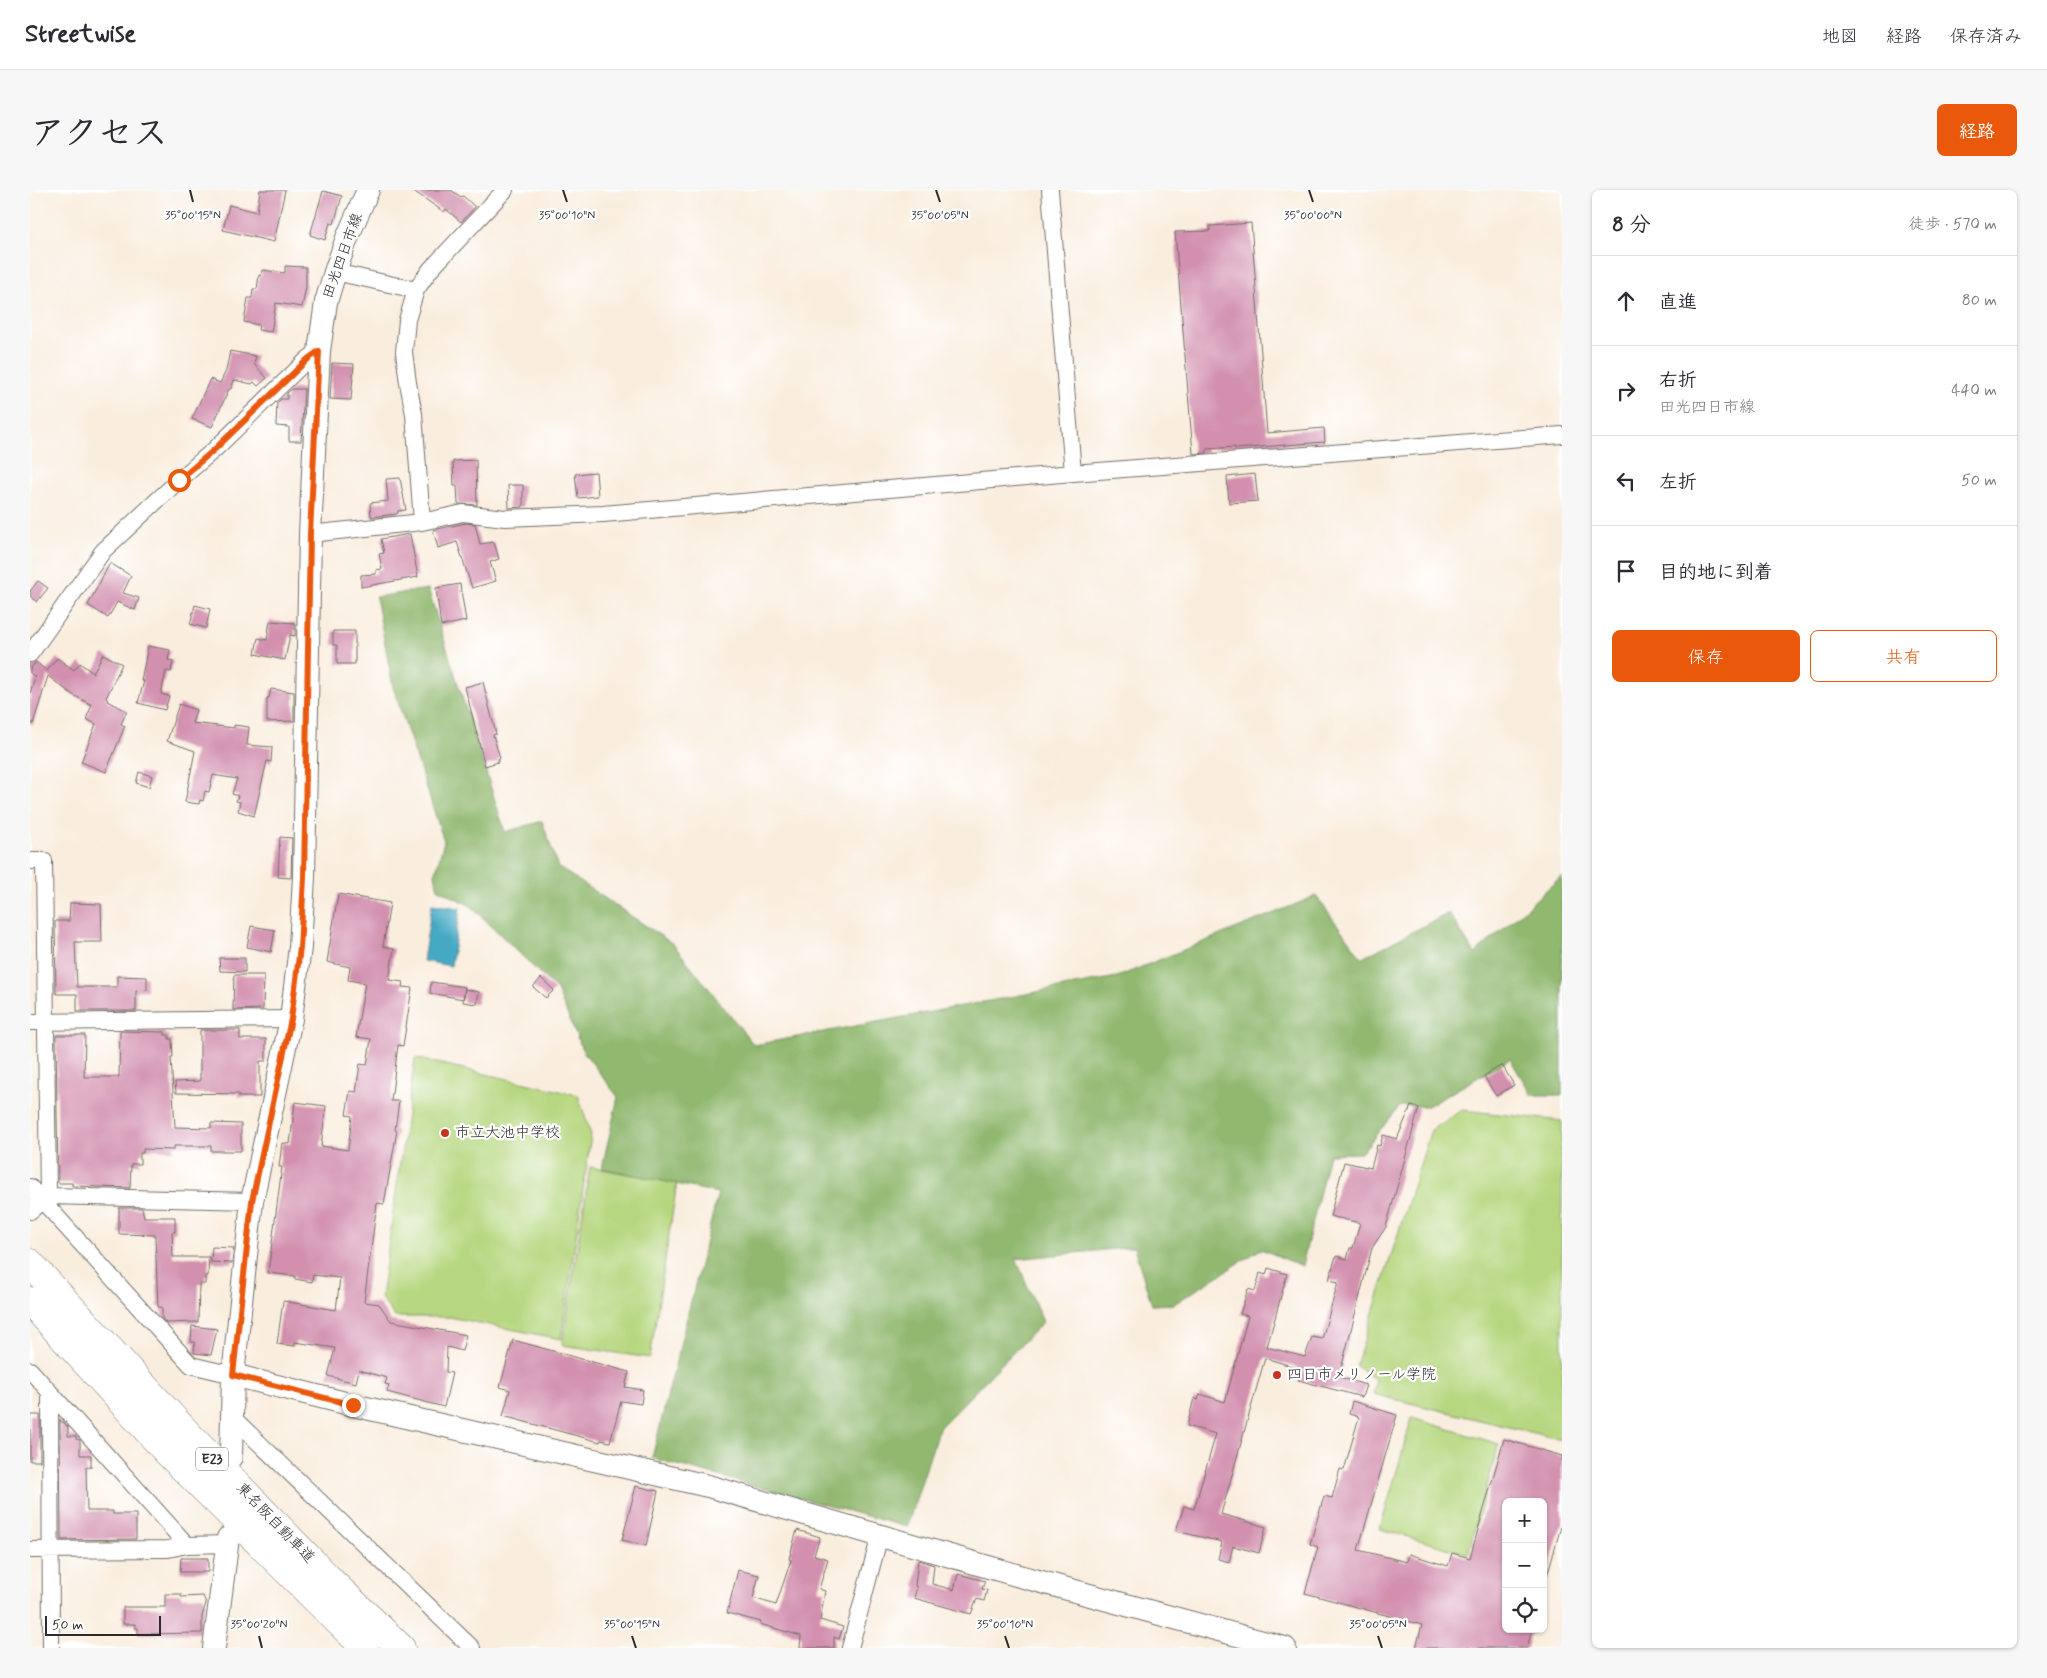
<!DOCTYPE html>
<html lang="ja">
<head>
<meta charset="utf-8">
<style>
	:root { --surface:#fff; --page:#f7f7f7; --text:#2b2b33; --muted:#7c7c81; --line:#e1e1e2; --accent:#ea580c }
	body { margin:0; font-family:Mynerve,"Klee One",sans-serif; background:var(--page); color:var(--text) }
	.controls { position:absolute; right:15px; bottom:15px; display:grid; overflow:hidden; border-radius:8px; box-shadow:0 1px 4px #0004 }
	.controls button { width:45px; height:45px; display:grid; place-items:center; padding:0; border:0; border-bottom:1px solid var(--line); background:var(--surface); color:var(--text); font:25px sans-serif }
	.scale { position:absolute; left:15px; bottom:12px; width:116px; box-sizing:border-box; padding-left:5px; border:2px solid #2b2b2b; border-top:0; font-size:14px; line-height:18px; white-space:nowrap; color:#2b2b2b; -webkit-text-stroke:4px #fff; paint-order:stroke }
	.stop { position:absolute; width:15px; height:15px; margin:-11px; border:4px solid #ea580c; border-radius:50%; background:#fff }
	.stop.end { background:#ea580c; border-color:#fff; box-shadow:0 1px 5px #0008 }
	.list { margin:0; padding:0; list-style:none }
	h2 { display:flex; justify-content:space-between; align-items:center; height:65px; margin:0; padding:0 20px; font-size:21px }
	h2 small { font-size:16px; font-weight:400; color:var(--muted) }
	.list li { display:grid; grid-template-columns:32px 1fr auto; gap:15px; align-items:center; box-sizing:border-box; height:90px; padding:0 20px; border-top:1px solid var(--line) }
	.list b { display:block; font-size:19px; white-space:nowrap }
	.list p { margin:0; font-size:16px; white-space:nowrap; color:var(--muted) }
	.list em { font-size:16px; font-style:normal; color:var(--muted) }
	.actions { display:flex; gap:10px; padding:15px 20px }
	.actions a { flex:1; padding:11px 0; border:1px solid var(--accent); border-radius:8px; text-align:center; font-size:18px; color:var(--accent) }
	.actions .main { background:var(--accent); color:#fff }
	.icon { flex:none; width:28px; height:28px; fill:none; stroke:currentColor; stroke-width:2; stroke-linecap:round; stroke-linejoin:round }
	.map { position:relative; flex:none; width:1532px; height:1458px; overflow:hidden; border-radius:8px }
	header { display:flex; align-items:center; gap:30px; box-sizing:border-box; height:70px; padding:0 25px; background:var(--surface); border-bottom:1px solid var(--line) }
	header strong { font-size:24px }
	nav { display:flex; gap:28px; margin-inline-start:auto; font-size:18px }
	.intro { display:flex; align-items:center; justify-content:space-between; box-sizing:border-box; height:120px; padding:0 30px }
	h1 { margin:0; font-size:35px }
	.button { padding:12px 22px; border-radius:8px; background:var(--accent); color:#fff; font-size:18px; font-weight:700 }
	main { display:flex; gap:30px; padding:0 30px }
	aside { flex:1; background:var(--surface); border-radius:8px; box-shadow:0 1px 4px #0004 }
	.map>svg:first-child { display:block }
</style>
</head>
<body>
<header>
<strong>Streetwise</strong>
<nav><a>地図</a><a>経路</a><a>保存済み</a></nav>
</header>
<div class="intro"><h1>アクセス</h1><a class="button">経路</a></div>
<main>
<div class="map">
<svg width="1532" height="1458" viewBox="0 0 1532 1458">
	<rect width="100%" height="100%" fill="#fff"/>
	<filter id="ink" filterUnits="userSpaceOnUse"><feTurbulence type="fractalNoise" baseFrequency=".02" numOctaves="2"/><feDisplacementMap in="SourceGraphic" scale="10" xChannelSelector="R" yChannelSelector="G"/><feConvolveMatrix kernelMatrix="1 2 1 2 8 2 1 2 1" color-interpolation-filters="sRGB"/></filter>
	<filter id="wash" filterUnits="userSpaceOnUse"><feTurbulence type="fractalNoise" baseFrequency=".0096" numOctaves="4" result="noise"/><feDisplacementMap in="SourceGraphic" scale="20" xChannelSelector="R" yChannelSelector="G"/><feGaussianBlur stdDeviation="1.12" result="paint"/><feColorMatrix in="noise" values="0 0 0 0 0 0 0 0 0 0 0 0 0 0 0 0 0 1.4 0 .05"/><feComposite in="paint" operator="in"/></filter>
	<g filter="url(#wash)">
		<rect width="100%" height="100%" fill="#f9eddd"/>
		<!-- green -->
		<path fill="#b6d77f" stroke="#708155" d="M 385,868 L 548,905 L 561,945 L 531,1149 L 419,1127 L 365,1127 L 351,1108 Z
			M 1432,920 L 1532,931 L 1532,1250 L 1343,1204 L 1346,1190 L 1326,1176 L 1401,940 Z
			M 560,977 L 647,993 L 620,1168 L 532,1155 Z
			M 1382,1228 L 1469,1254 L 1438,1364 L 1350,1339 Z"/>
		<!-- forest -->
		<path fill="#90b86e" stroke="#5e724c" d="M 398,399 L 475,642 L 512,631 L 528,677 L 643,754 L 724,855 L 1087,787 L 1286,706 L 1332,768 L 1419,723 L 1445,764 L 1532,686 L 1532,905 L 1502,905 L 1480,869 L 1398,916 L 1370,916 L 1331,963 L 1299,964 L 1272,1076 L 1231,1059 L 1144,1114 L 1122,1115 L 1104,1057 L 986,1069 L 1013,1132 L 909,1238 L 877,1337 L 622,1268 L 688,1003 L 572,978 L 588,907 L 553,861 L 527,800 L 441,716 L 408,699 L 405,685 L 414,651 L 363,497 L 346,407 Z"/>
		<!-- water -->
		<path fill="#44a9c4" stroke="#386a78" d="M 402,714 L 430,718 L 421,776 L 393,771 Z"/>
		<g id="blocks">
			<!-- building -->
			<path fill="#d28fae" d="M 230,0 L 255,0 L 244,52 L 193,40 L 199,15 L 227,22 Z
				M 382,0 L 421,0 L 431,7 L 433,6 L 445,17 L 431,32 L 416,19 L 414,22 Z
				M 293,1 L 312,6 L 304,34 L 300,33 L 295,50 L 280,45 Z
				M 1221,33 L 1237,243 L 1294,238 L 1295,252 L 1205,259 L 1205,257 L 1177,259 L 1177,263 L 1163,264 L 1145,42 L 1180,41 L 1180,36 Z
				M 255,76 L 276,77 L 276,97 L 272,117 L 246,113 L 241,142 L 228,140 L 229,135 L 214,132 L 218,108 L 222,108 L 223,99 L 227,99 L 229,85 L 231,86 L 232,80 L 255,83 Z
				M 200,161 L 226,166 L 224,174 L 237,188 L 228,196 L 224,192 L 222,194 L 204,190 L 201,199 L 199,199 L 182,237 L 162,229 L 180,189 L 190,193 L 196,181 Z
				M 302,173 L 324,174 L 321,210 L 300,209 Z
				M 262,199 L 274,199 L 271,251 L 259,251 L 259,237 L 246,236 L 247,213 L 251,209 L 257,209 L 257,203 Z
				M 446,270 L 447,315 L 428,314 L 427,296 L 424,296 L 423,271 Z
				M 566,282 L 568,306 L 548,308 L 545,284 Z
				M 1225,284 L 1228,311 L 1199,313 L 1197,287 Z
				M 370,288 L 376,320 L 368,321 L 367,324 L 341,327 L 340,313 L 358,311 L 356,289 Z
				M 478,295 L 493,295 L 493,317 L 479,318 Z
				M 436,333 L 445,334 L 450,354 L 464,352 L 469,369 L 460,372 L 466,391 L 442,398 L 427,352 L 408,358 L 403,340 Z
				M 380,344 L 388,387 L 331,397 L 331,385 L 346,384 L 346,380 L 352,379 L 349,364 L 354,363 L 351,349 Z
				M 80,373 L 101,386 L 93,403 L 109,408 L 105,420 L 87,412 L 78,428 L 58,415 Z
				M 8,391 L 18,398 L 7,412 L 0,406 L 0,401 Z
				M 430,394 L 436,431 L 411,436 L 406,398 Z
				M 165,415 L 180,419 L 176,438 L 160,434 Z
				M 240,431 L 265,433 L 265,446 L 260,445 L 255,470 L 225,464 L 228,448 L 237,450 Z
				M 303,441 L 325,441 L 325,474 L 307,474 L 307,455 L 303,455 Z
				M 118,456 L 140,460 L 138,470 L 143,471 L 141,482 L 136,481 L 131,504 L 139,506 L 135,520 L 108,513 L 114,491 L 111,491 Z
				M 73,464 L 92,474 L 76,508 L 78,510 L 77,511 L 97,521 L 91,534 L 95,536 L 76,582 L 51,572 L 66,534 L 56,529 L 62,515 L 43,505 L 18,486 L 3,534 L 0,534 L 0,503 L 5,487 L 0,483 L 0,479 L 6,472 L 17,481 L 27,468 L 44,480 L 50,473 L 63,483 Z
				M 453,492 L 466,544 L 463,545 L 470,568 L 468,569 L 468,572 L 455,576 L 435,497 Z
				M 241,499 L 264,502 L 264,531 L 237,532 L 237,508 L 239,508 Z
				M 149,514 L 166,520 L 162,533 L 204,538 L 204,535 L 219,537 L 217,555 L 242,557 L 241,572 L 237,571 L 224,626 L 208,621 L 210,612 L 206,611 L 208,606 L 202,604 L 207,589 L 183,585 L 179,602 L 175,601 L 173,611 L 170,610 L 169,614 L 155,612 L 165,561 L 137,551 Z
				M 109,582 L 122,586 L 119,597 L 106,593 Z
				M 250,647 L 262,648 L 261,688 L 248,687 Z
				M 308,704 L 360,713 L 353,756 L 364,759 L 359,790 L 373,792 L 372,797 L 382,798 L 373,856 L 368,855 L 361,911 L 369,911 L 365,940 L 367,941 L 354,1014 L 347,1013 L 334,1112 L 349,1114 L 361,1131 L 436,1145 L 432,1161 L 417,1157 L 416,1182 L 422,1183 L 414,1217 L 357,1202 L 359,1195 L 355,1194 L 357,1188 L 329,1180 L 326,1193 L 298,1186 L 305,1158 L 265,1152 L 265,1156 L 247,1154 L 253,1111 L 306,1120 L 310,1088 L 283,1085 L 282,1092 L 265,1089 L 265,1086 L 238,1083 L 252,977 L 249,977 L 252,953 L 260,954 L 265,912 L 296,916 L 291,956 L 318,960 L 322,926 L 316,925 L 320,901 L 326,902 L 330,874 L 337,875 L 341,849 L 326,847 L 335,793 L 318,790 L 320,777 L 297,772 Z
				M 40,713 L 71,714 L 72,752 L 45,752 L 47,797 L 87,797 L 87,786 L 117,787 L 117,800 L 106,801 L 106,821 L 47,821 L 47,804 L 26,804 L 25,731 L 39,731 Z
				M 221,736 L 245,740 L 241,762 L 217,757 Z
				M 189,768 L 215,768 L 215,782 L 190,781 Z
				M 204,785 L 234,785 L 233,819 L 203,820 Z
				M 511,788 L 524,800 L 516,808 L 503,797 Z
				M 401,792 L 435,797 L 433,809 L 400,803 Z
				M 435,799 L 449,802 L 447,814 L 433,812 Z
				M 170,840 L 210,840 L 210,849 L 236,849 L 236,871 L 230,871 L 230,907 L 209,907 L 209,904 L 146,903 L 145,892 L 170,891 Z
				M 90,841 L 135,842 L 135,845 L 139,845 L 139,849 L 142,849 L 143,867 L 141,867 L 145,937 L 181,938 L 181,933 L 211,934 L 211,961 L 181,961 L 181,956 L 144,956 L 144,960 L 113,959 L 113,963 L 110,963 L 110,974 L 101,974 L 100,998 L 42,996 L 42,993 L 28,993 L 26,845 L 55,845 L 54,887 L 89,887 Z
				M 1472,875 L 1484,895 L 1466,906 L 1454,886 Z
				M 1381,916 L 1389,918 L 1356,1037 L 1342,1058 L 1309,1187 L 1336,1195 L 1332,1207 L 1268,1190 L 1271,1179 L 1235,1168 L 1191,1324 L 1236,1337 L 1229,1363 L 1203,1356 L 1199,1372 L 1188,1369 L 1192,1352 L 1146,1341 L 1154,1316 L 1164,1319 L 1186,1244 L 1157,1236 L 1164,1208 L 1168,1210 L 1170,1204 L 1195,1212 L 1218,1126 L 1210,1124 L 1218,1099 L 1225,1101 L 1230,1083 L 1236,1085 L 1238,1078 L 1257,1084 L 1237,1157 L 1275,1167 L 1282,1147 L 1292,1149 L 1308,1092 L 1299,1090 L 1306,1066 L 1317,1069 L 1320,1058 L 1323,1058 L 1330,1033 L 1300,1026 L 1314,972 L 1341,978 L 1347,955 L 1350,956 L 1353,945 L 1367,949 Z
				M 89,1018 L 112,1018 L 114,1027 L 145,1027 L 145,1042 L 142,1042 L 143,1067 L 179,1067 L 178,1086 L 175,1086 L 175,1094 L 169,1094 L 168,1132 L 136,1133 L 132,1128 L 132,1117 L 128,1117 L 125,1045 L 89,1044 Z
				M 182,1057 L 204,1058 L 202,1073 L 181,1072 Z
				M 162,1136 L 187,1139 L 181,1165 L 164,1163 L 165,1152 L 161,1152 Z
				M 483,1150 L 599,1182 L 595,1197 L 613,1200 L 611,1214 L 591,1211 L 580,1252 L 571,1250 L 570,1252 L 473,1226 L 480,1200 L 470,1197 Z
				M 1322,1211 L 1367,1225 L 1328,1360 L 1377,1372 L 1379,1364 L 1418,1376 L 1422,1363 L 1440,1368 L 1474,1249 L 1532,1266 L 1532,1333 L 1517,1386 L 1513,1385 L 1513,1312 L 1476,1312 L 1476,1439 L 1502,1439 L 1497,1458 L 1386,1458 L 1392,1435 L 1275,1403 L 1288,1357 L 1280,1354 L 1294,1306 L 1302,1308 L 1310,1279 L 1314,1280 L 1329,1227 L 1319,1224 Z
				M 0,1225 L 10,1225 L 10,1271 L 0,1271 Z
				M 30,1229 L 31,1232 L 33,1232 L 38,1237 L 38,1246 L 46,1246 L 46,1249 L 50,1250 L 50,1265 L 61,1265 L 61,1277 L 56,1277 L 57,1321 L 83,1321 L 83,1324 L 106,1324 L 106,1349 L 31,1350 Z
				M 606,1296 L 628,1301 L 616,1356 L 592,1350 Z
				M 767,1340 L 790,1347 L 784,1365 L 798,1369 L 789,1399 L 795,1401 L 790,1430 L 813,1437 L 809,1449 L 804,1447 L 804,1458 L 770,1458 L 771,1446 L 730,1434 L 731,1432 L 697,1423 L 708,1380 L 729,1385 L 723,1408 L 746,1415 L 761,1370 L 759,1369 Z
				M 151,1368 L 178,1368 L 178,1382 L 150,1382 Z
				M 888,1370 L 904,1375 L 902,1394 L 924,1400 L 928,1384 L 955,1391 L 952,1399 L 957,1400 L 954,1411 L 947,1409 L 941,1424 L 884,1408 L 887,1397 L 885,1396 Z
				M 135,1404 L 151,1404 L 151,1407 L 173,1406 L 176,1413 L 172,1426 L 172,1443 L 108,1444 L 108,1438 L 105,1438 L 105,1434 L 93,1434 L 93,1417 L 135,1417 Z"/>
		</g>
	</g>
	<g filter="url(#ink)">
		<use href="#blocks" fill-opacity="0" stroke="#736f69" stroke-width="1"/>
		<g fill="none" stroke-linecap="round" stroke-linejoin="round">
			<defs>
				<path id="street" d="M 1020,0 L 1043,283
					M 305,82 L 386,100
					M 392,332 L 384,224 L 378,193 L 374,162 L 377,130 L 386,100 L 400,80 L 475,0
					M 280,344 L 392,332 L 433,323 L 475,328 L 573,324 L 1043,283 L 1532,245
					M 0,464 L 73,361 L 149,290 L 185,259 L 278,169 L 289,161
					M 0,671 L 14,671 L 18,1006
					M 0,832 L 261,829
					M 0,997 L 161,1175 L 203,1185
					M 0,1021 L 18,1006 L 222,1011
					M 0,1180 L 157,1355 L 198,1354
					M 20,1203 L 21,1458
					M 202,1227 L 442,1458
					M 0,1360 L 138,1359 L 157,1355
					M 820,1458 L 850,1345"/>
				<path id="secondary" d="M 203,1185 L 323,1215 L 678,1296 L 986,1385 L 1255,1458
					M 201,1267 L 203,1185 L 222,1011 L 261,829 L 270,757 L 274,687 L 280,344 L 289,161 L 296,112 L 305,82 L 317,48 L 338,0
					M 184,1458 L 198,1348"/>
				<path id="highway" d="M 0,1073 L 159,1245 L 302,1392 L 371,1458
					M 0,1111 L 138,1263 L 335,1458"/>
			</defs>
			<!-- street casing -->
			<use href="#street" stroke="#736f69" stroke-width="18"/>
			<!-- secondary casing -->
			<use href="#secondary" stroke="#736f69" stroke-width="24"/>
			<!-- highway casing -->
			<use href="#highway" stroke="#736f69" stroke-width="29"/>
			<!-- street -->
			<use href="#street" stroke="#fff" stroke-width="16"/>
			<!-- secondary -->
			<use href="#secondary" stroke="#fff" stroke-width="22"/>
			<!-- highway -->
			<use href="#highway" stroke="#fff" stroke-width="28"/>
		</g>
	</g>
	<g fill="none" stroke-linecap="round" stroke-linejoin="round" filter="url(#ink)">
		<!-- route -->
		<path stroke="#ea580c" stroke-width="6" d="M 149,290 L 185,259 L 278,169 L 289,161 L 280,344 L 274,688 L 270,758 L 261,829 L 222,1011 L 203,1185 L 323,1215"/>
	</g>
	<!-- ticks -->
	<path fill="none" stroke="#2b2b2b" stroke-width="2" d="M 160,0 L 163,12M 533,0 L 537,12M 906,0 L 910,12M 1279,0 L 1283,12M 229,1446 L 232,1458M 602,1446 L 606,1458M 975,1446 L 979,1458M 1348,1446 L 1352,1458"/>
	<!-- markers -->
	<g fill="#c8321e" stroke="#fff" stroke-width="2">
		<circle cx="415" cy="943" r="5"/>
		<circle cx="1247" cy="1185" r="5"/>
	</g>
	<g text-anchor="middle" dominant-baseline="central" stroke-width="4.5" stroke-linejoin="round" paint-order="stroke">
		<!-- shield labels -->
		<rect fill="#fff" stroke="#6b6b6b" stroke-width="1" x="166" y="1257.5" width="32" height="23" rx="4"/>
		<g font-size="14" font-weight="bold" fill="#2b2b2b">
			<text x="182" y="1269">E23</text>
		</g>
		<!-- street labels -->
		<g font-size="15" fill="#2b2b2b" stroke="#fff">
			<text transform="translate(313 66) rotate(-70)">田光四日市線</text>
			<text transform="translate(245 1333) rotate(46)">東名阪自動車道</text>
		</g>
		<!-- poi labels -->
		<g font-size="15" fill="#2b2b2b" stroke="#fff" text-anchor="start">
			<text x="425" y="943">市立大池中学校</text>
			<text x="1257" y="1185">四日市メリノール学院</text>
		</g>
	</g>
	<g font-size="12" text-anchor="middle" fill="#2b2b2b" stroke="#fff" stroke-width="4.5" stroke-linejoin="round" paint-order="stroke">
		<text x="163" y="29">35°00'15"N</text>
		<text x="537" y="29">35°00'10"N</text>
		<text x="910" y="29">35°00'05"N</text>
		<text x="1283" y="29">35°00'00"N</text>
		<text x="229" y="1438">35°00'20"N</text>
		<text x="602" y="1438">35°00'15"N</text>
		<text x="975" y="1438">35°00'10"N</text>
		<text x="1348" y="1438">35°00'05"N</text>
	</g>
</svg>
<div class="controls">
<button>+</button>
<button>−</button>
<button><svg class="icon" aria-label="locate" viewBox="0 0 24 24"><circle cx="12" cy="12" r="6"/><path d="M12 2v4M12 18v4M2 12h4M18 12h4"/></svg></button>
</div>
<div class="scale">50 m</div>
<div class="stop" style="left:149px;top:290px"></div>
<div class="stop end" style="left:323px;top:1215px"></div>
</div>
<aside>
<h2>8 分<small>徒歩 · 570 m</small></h2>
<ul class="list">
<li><svg class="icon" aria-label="ahead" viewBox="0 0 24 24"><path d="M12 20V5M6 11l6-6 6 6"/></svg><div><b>直進</b></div><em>80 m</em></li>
<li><svg class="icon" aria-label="right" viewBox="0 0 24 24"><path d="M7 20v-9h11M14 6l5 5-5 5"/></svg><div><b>右折</b><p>田光四日市線</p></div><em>440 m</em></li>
<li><svg class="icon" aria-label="left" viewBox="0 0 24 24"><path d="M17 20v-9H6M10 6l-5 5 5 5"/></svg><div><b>左折</b></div><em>50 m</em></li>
<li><svg class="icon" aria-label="arrive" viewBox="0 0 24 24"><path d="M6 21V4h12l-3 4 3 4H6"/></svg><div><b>目的地に到着</b></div></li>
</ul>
<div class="actions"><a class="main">保存</a><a>共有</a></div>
</aside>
</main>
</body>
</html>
